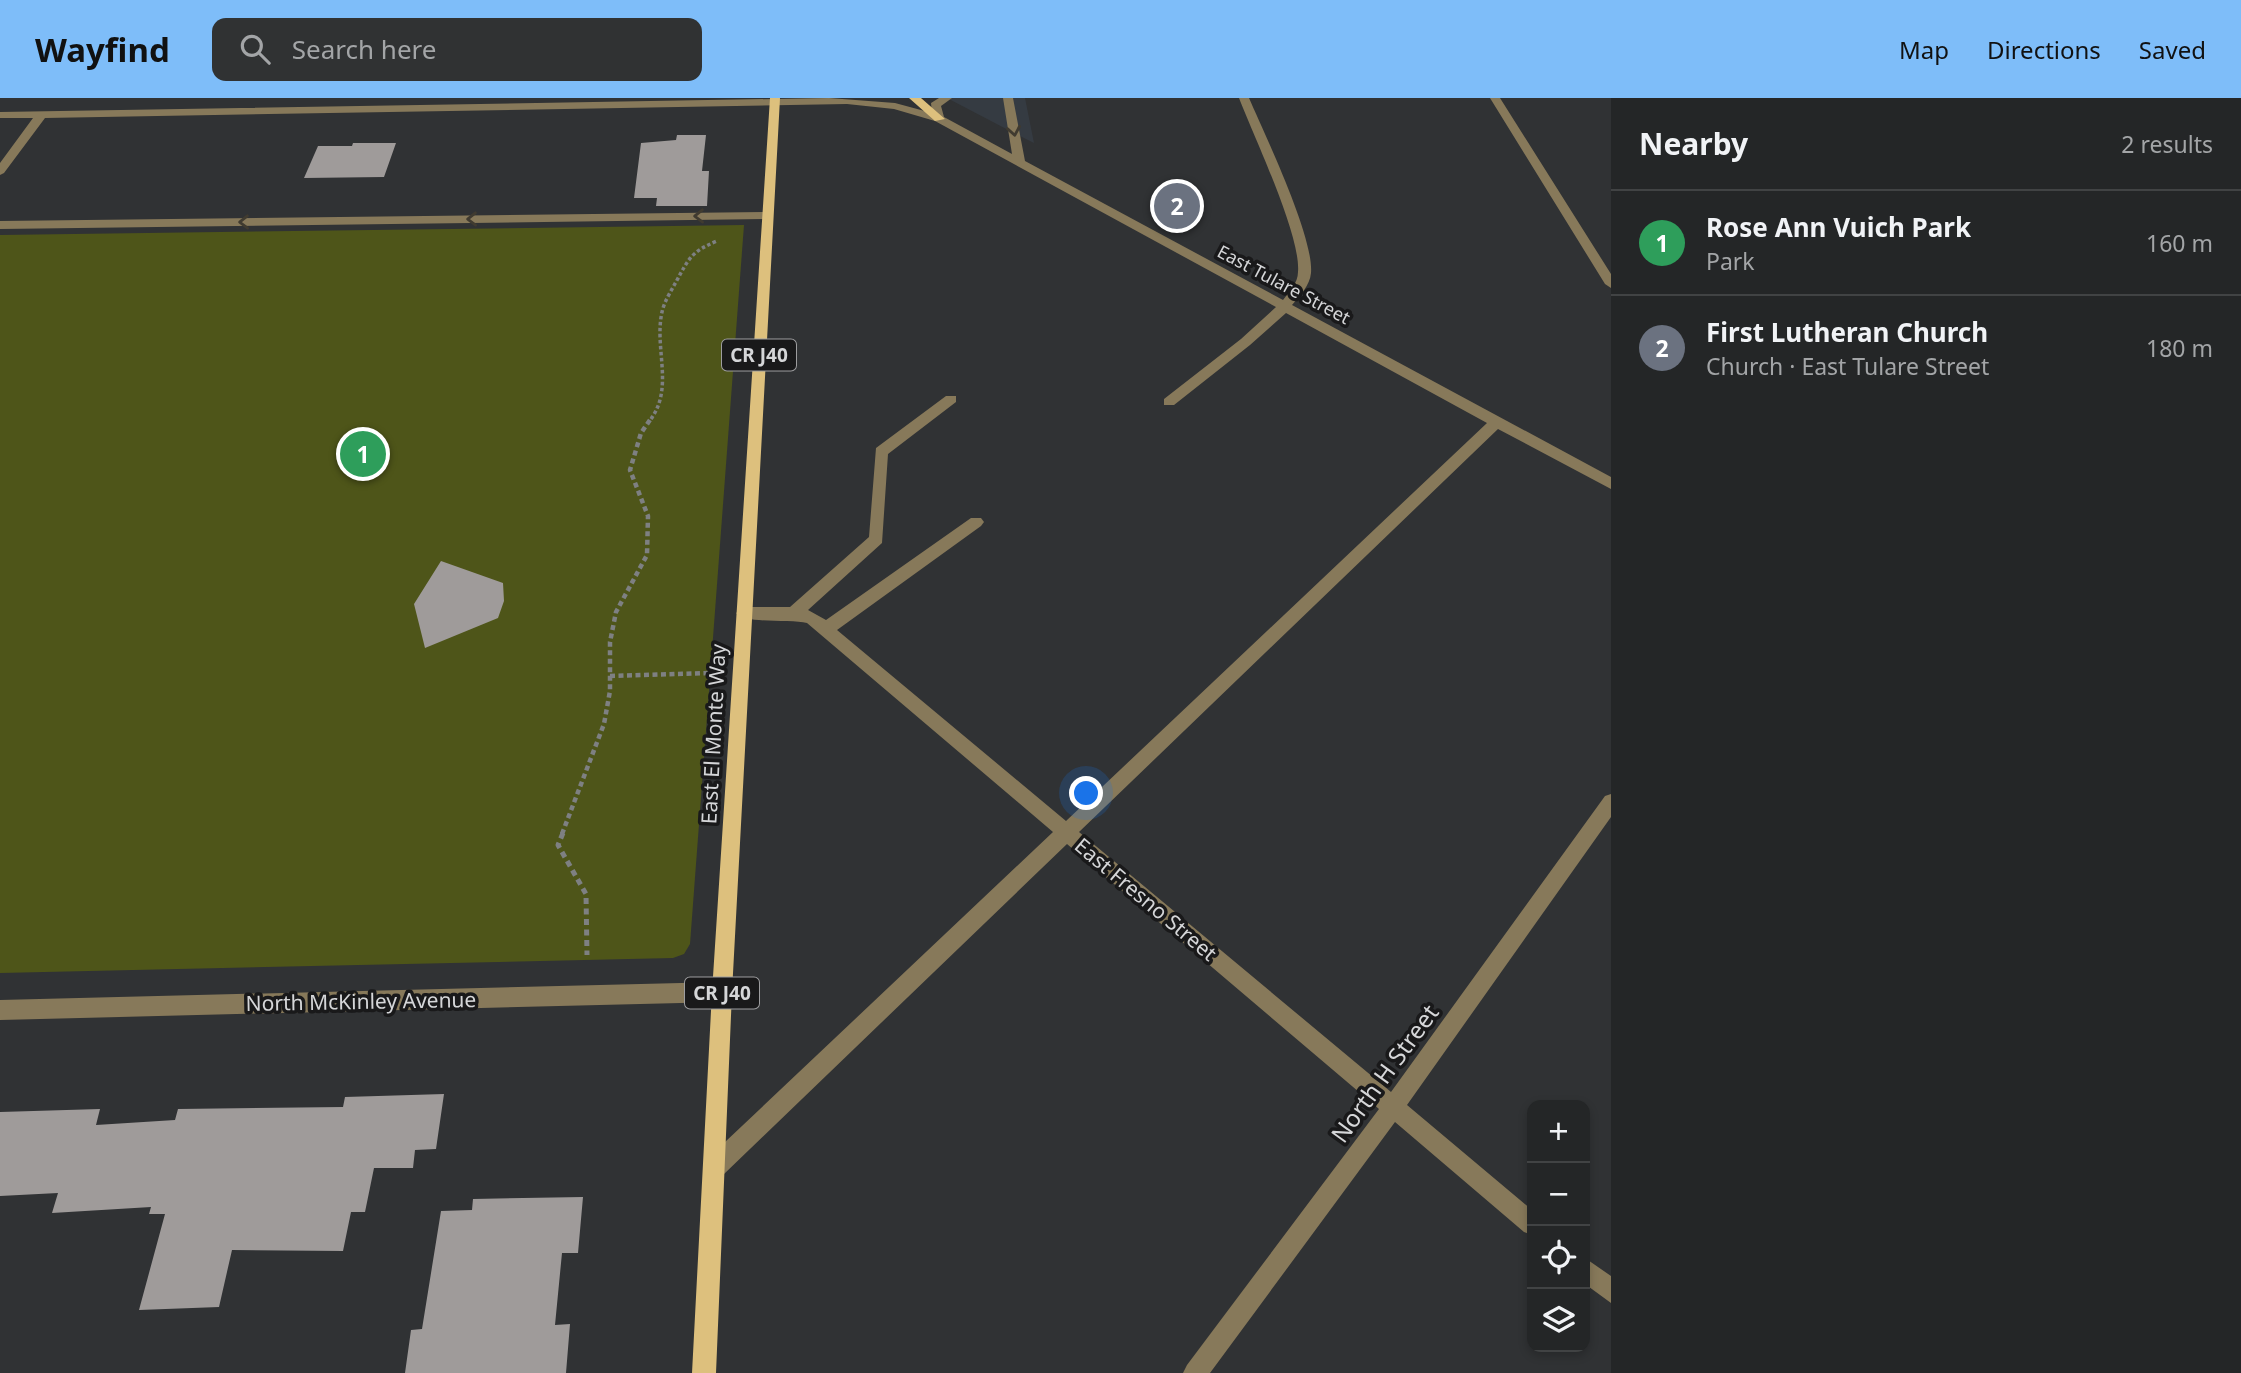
<!DOCTYPE html>
<html lang="en">
<head>
<meta charset="utf-8">
<style>
	:root { --surface:#242627; --page:#303233; --text:#f1f3f6; --muted:#a3a5a7; --line:#414344; --accent:#7ebdf9 }
	body { margin:0; font-family:"Noto Sans",sans-serif; background:var(--page); color:var(--text) }
	.controls { position:absolute; right:21px; bottom:21px; display:grid; overflow:hidden; border-radius:14px; box-shadow:0 4px 10px #0003 }
	.controls button { width:63px; height:63px; display:grid; place-items:center; padding:0; border:0; border-bottom:2px solid var(--line); background:var(--surface); color:var(--text); font:35px sans-serif }
	.you { position:absolute; left:1087px; top:696px; width:24px; height:24px; margin:-18px; border:5px solid #fff; border-radius:50%; background:#1a73e8; box-shadow:0 0 0 10px #1a73e833 }
	.badge { display:grid; place-items:center; width:46px; height:46px; border-radius:50%; background:var(--accent); color:#fff; font-size:23px; font-weight:700 }
	.pin { position:absolute; translate:-50% -50%; border:4px solid #fff; box-shadow:0 2px 7px #0006 }
	.list { margin:0; padding:0; list-style:none }
	h2 { display:flex; justify-content:space-between; align-items:center; height:91px; margin:0; padding:0 28px; font-size:30px }
	h2 small { font-size:23px; font-weight:400; color:var(--muted) }
	.list li { display:grid; grid-template-columns:46px 1fr auto; gap:21px; align-items:center; box-sizing:border-box; height:105px; padding:0 28px; border-top:2px solid var(--line) }
	.list b { display:block; font-size:26px; white-space:nowrap }
	.list p { margin:0; font-size:23px; white-space:nowrap; color:var(--muted) }
	.list em { font-size:23px; font-style:normal; color:var(--muted) }
	.icon { flex:none; width:38px; height:38px; fill:none; stroke:currentColor; stroke-width:2; stroke-linecap:round; stroke-linejoin:round }
	.map { position:relative; flex:none; width:1611px; height:1275px; overflow:hidden }
	header { display:flex; align-items:center; gap:42px; box-sizing:border-box; height:98px; padding:0 35px; background:var(--accent); color:#111 }
	header strong { font-size:33px }
	nav { display:flex; gap:38px; margin-inline-start:auto; font-size:24px }
	.search { width:490px; height:63px; background:var(--page); display:flex; align-items:center; gap:18px; box-sizing:border-box; padding:0 24px; border-radius:14px; color:var(--muted); font-size:26px }
	main { display:flex }
	aside { flex:1; background:var(--surface) }
	.map>svg:first-child { display:block }
</style>
</head>
<body>
<header>
<strong>Wayfind</strong>
<div class="search"><svg class="icon" aria-label="search" viewBox="0 0 24 24"><circle cx="10" cy="10" r="6"/><path d="M15 15l6 6"/></svg>Search here</div>
<nav><a>Map</a><a>Directions</a><a>Saved</a></nav>
</header>
<main>
<div class="map">
<svg width="1611" height="1275" viewBox="0 0 1611 1275">
	<rect width="100%" height="100%" fill="#303234"/>
	<!-- built -->
	<path fill="#353b42" d="M 947,0 L 1025,0 L 1034,45 L 1014,35 Z"/>
	<!-- green -->
	<path fill="#4e5519" d="M 744,127 L 690,846 L 684,856 L 673,860 L 0,875 L 0,137 Z"/>
	<!-- building -->
	<path fill="#9f9b9a" d="M 677,37 L 706,37 L 702,73 L 709,73 L 707,108 L 656,108 L 657,100 L 634,100 L 641,45 L 676,42 Z
		M 353,45 L 396,45 L 384,79 L 304,80 L 318,48 L 352,48 Z
		M 441,463 L 503,485 L 504,503 L 498,520 L 425,550 L 414,506 Z
		M 444,996 L 436,1051 L 415,1052 L 413,1070 L 374,1070 L 365,1114 L 351,1114 L 343,1153 L 232,1152 L 219,1209 L 139,1212 L 165,1116 L 149,1116 L 151,1109 L 52,1115 L 58,1095 L 0,1098 L 0,1014 L 100,1011 L 96,1027 L 175,1022 L 178,1011 L 343,1009 L 345,999 Z
		M 583,1099 L 578,1155 L 562,1155 L 555,1227 L 570,1226 L 566,1275 L 405,1275 L 411,1232 L 422,1231 L 441,1113 L 472,1112 L 473,1101 Z"/>
	<g fill="none" stroke-linecap="round" stroke-linejoin="round">
		<!-- path-far2 -->
		<path stroke="#7e8082" stroke-width="3.5" stroke-dasharray="3.5 2.5" stroke-linecap="butt" d="M 651,321 C 674,289 654,250 662,214 C 664,204 671,193 676,184 C 689,160 691,154 717,143"/>
		<!-- path-far1 -->
		<path stroke="#7e8082" stroke-width="4.5" stroke-dasharray="5 3.5" stroke-linecap="butt" d="M 610,578 L 710,575
			M 562,736 L 604,626 L 610,593 L 610,544 L 616,514 L 647,457 L 648,418 L 630,372 L 641,335 L 652,319"/>
		<!-- path -->
		<path stroke="#7e8082" stroke-width="5" stroke-dasharray="6 4.5" stroke-linecap="butt" d="M 563,735 L 558,747 L 586,796 L 587,857"/>
		<!-- minor -->
		<path fill="#87795a" fill-rule="evenodd" d="M 829,0 L 895,5 L 932,15 L 931,5 L 939,0 L 952,0 L 941,8 L 944,19 L 1012,56 L 1003,0 L 1013,0 L 1025,63 L 1283,202 C 1289,194 1298,185 1298,174 C 1301,137 1254,39 1239,0 L 1249,0 C 1265,37 1314,139 1311,175 C 1310,187 1300,198 1292,207 L 1611,379 L 1611,391 L 1498,331 L 1079,734 L 1391,994 L 1605,698 L 1611,696 L 1611,719 L 1407,1007 L 1532,1112 L 1532,1137 L 1524,1134 L 1395,1024 L 1210,1275 L 1183,1275 L 1187,1267 L 1379,1011 L 1067,746 L 723,1077 L 715,1080 L 707,1077 L 704,1069 L 707,1061 L 1053,734 L 807,525 C 791,521 743,526 736,515 L 744,509 L 790,509 L 869,439 L 876,350 L 946,298 L 956,298 L 956,304 L 888,356 L 882,445 L 808,512 L 826,522 L 971,420 L 981,420 L 984,424 L 981,428 L 837,532 L 1066,723 L 1487,325 L 1286,215 L 1250,247 L 1174,307 L 1164,307 L 1164,301 L 1241,241 L 1276,209 L 935,23 L 894,11 L 847,6 L 45,20 L 4,75 L 0,77 L 0,65 L 33,20 L 0,20 L 0,14 Z
			M 1490,0 L 1500,0 L 1611,176 L 1611,190 L 1605,186 Z
			M 768,114 L 772,115 L 772,121 L 0,131 L 0,123 Z
			M 722,884 L 729,887 L 732,894 L 729,901 L 722,904 L 0,922 L 0,902 Z
			M 1585,1160 L 1611,1178 L 1611,1205 L 1585,1186 Z"/>
		<!-- major -->
		<path fill="#ddc07d" fill-rule="evenodd" d="M 770,0 L 780,0 L 732,894 L 716,1275 L 692,1275 L 712,894 Z
			M 909,0 L 921,0 L 945,21 L 935,23 Z"/>
	</g>
	<!-- one-way arrows -->
	<defs><path id="oneway-chevron" d="M-2-3.5L2.5 0L-2 3.5" fill="none" stroke-width="1.6" stroke-linecap="round" stroke-linejoin="round" transform="scale(1.75)"/></defs>
	<g stroke="#403b30">
		<use href="#oneway-chevron" transform="translate(1014 33) rotate(80)"/>
		<use href="#oneway-chevron" transform="translate(699 118) rotate(179)"/>
		<use href="#oneway-chevron" transform="translate(472 121) rotate(179)"/>
		<use href="#oneway-chevron" transform="translate(244 124) rotate(179)"/>
	</g>
	<g text-anchor="middle" dominant-baseline="central" stroke-width="7" stroke-linejoin="round" paint-order="stroke">
		<!-- far-street labels -->
		<g font-size="18" fill="#d5d6d8" stroke="#19191a">
			<text transform="translate(1284 186) rotate(28)">East Tulare Street</text>
		</g>
		<!-- shield labels -->
		<g fill="#19191a" stroke="#9d9d9f" stroke-width="2">
			<rect x="722" y="241.5" width="74" height="31" rx="5"/>
			<rect x="685" y="879.5" width="74" height="31" rx="5"/>
		</g>
		<g font-size="19" font-weight="bold" fill="#d5d6d8">
			<text x="759" y="257">CR J40</text>
			<text x="722" y="895">CR J40</text>
		</g>
		<!-- street labels -->
		<g font-size="21" fill="#d5d6d8" stroke="#19191a">
			<text transform="translate(713 636) rotate(-87)">East El Monte Way</text>
			<text transform="translate(1146 801) rotate(40)">East Fresno Street</text>
			<text transform="translate(361 903) rotate(-1)">North McKinley Avenue</text>
		</g>
		<!-- near-street labels -->
		<g font-size="24" fill="#d5d6d8" stroke="#19191a">
			<text transform="translate(1384 975) rotate(-54)">North H Street</text>
		</g>
	</g>
</svg>
<div class="controls">
<button>+</button>
<button>−</button>
<button><svg class="icon" aria-label="locate" viewBox="0 0 24 24"><circle cx="12" cy="12" r="6"/><path d="M12 2v4M12 18v4M2 12h4M18 12h4"/></svg></button>
<button><svg class="icon" aria-label="layers" viewBox="0 0 24 24"><path d="M12 4l9 5-9 5-9-5zM3 14l9 5 9-5"/></svg></button>
</div>
<div class="you"></div>
<div class="pin badge" style="left:363px;top:356px;background:#2e9e5b">1</div>
<div class="pin badge" style="left:1177px;top:108px;background:#6b7280">2</div>
</div>
<aside>
<h2>Nearby<small>2 results</small></h2>
<ul class="list">
<li><span class="badge" style="background:#2e9e5b">1</span><div><b>Rose Ann Vuich Park</b><p>Park</p></div><em>160 m</em></li>
<li><span class="badge" style="background:#6b7280">2</span><div><b>First Lutheran Church</b><p>Church · East Tulare Street</p></div><em>180 m</em></li>
</ul>
</aside>
</main>
</body>
</html>
